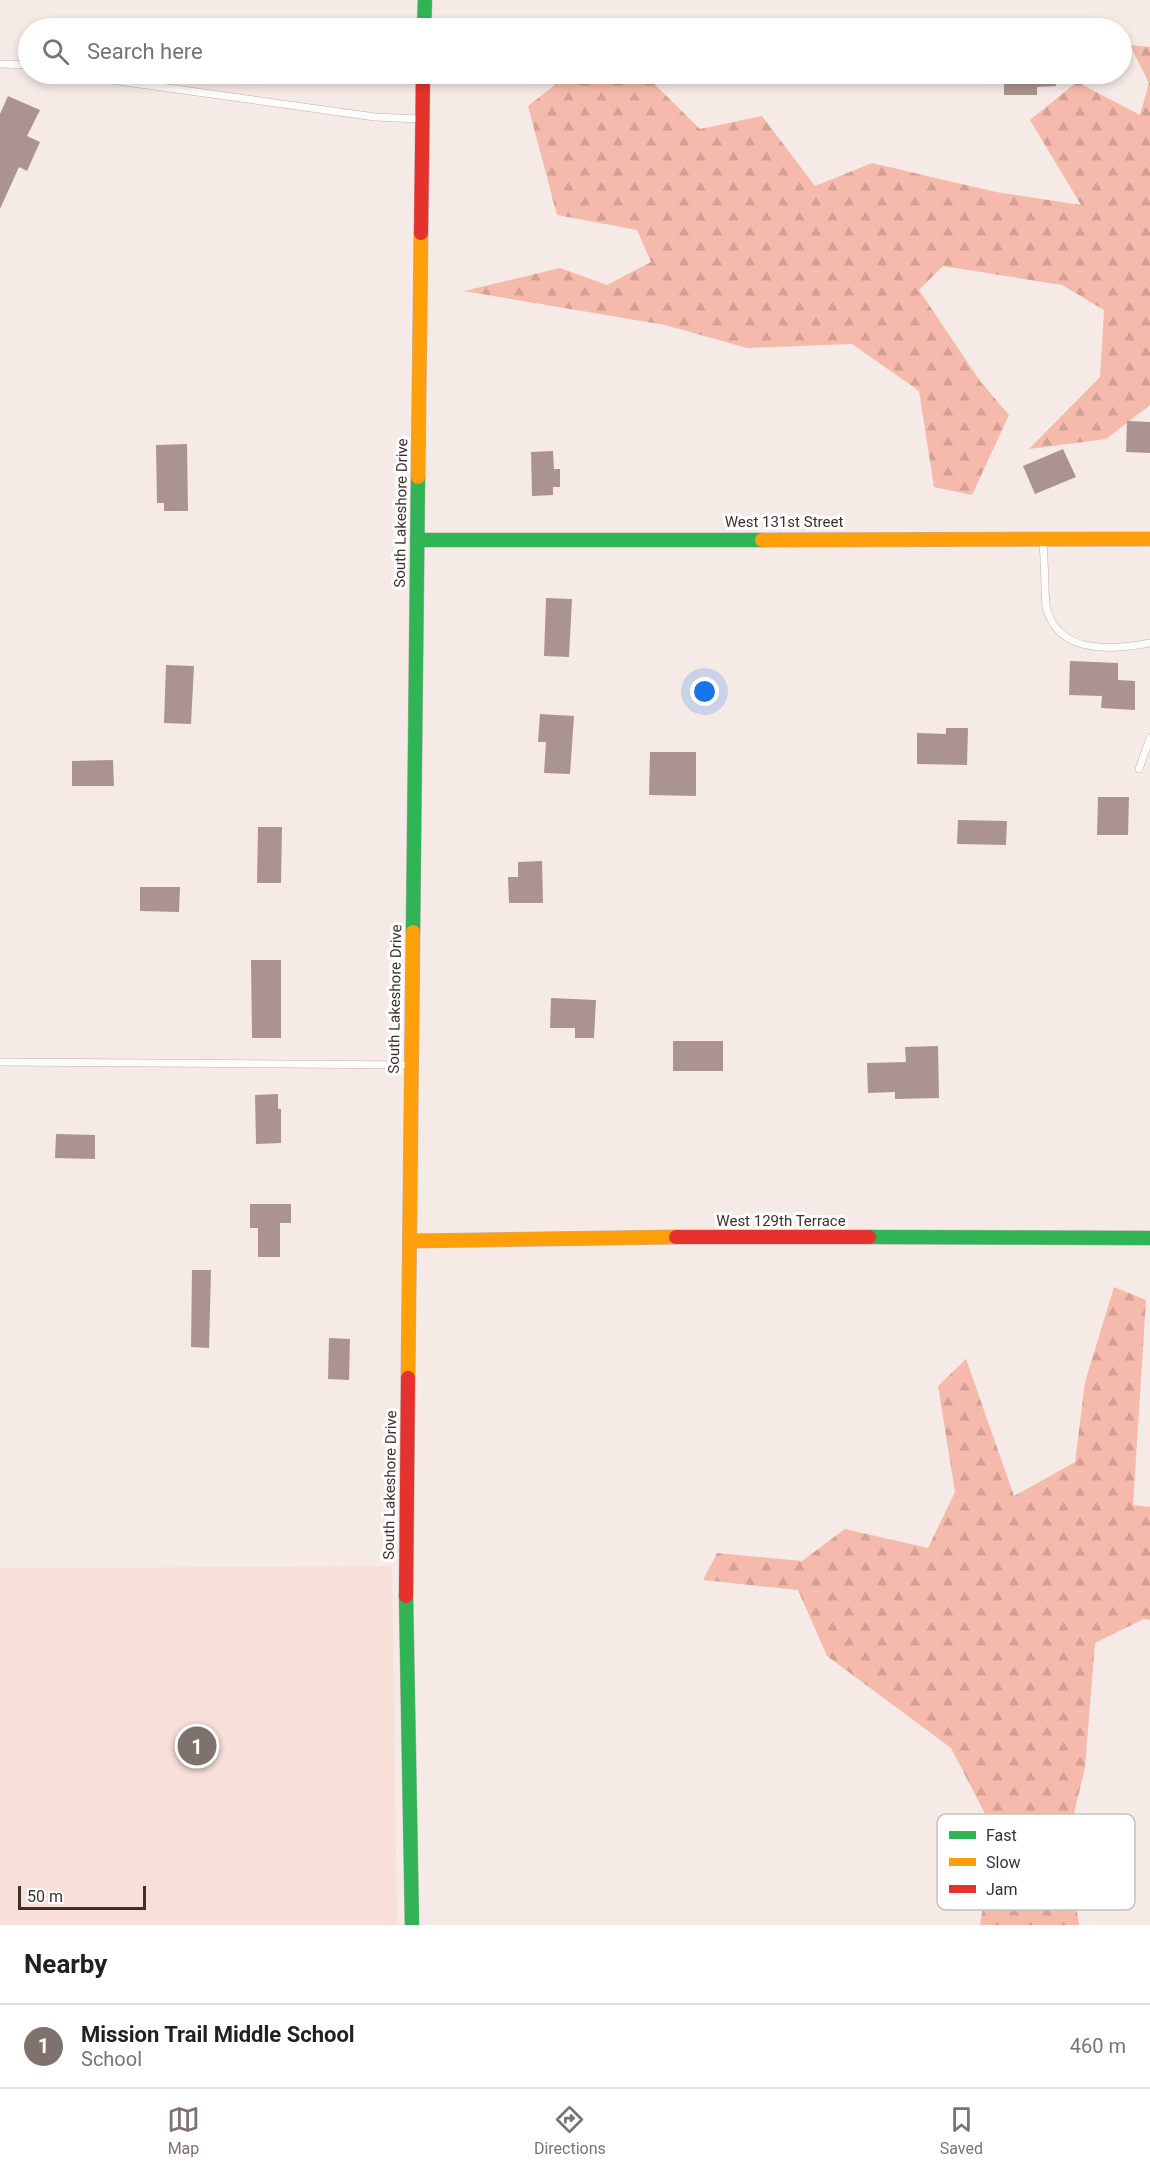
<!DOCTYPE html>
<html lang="en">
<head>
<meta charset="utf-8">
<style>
	:root { --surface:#fff; --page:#f2f2f2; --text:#202124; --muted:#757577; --line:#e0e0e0; --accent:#7e716e }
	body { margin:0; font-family:Roboto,sans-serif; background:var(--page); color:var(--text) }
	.scale { position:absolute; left:18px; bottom:15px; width:128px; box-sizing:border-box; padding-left:6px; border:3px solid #3d302d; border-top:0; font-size:16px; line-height:21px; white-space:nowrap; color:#3d302d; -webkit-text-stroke:4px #fff; paint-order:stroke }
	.you { position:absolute; left:705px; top:692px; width:21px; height:21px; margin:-15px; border:4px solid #fff; border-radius:50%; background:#1a73e8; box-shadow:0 0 0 9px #1a73e833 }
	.badge { display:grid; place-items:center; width:39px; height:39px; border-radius:50%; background:var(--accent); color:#fff; font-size:20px; font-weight:700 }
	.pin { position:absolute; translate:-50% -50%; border:3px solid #fff; box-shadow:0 2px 6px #0006 }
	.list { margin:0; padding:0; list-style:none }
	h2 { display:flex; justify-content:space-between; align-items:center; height:78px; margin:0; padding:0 24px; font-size:26px }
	h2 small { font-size:20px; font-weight:400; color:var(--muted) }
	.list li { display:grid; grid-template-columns:39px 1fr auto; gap:18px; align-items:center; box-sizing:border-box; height:84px; padding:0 24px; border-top:2px solid var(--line) }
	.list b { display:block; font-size:22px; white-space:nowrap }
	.list p { margin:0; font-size:20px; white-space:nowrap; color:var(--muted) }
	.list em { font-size:20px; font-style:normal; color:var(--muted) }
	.icon { flex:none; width:33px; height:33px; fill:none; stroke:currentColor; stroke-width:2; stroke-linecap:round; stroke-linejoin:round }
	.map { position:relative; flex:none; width:1150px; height:1925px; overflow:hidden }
	.search { position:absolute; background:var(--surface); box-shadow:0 3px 9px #0003; left:18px; right:18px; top:18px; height:66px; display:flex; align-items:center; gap:15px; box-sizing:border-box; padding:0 21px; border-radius:33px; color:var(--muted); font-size:22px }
	.sheet { height:162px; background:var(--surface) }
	nav { display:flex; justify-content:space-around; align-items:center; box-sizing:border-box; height:84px; border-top:2px solid var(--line); background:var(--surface); font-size:16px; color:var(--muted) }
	nav a { display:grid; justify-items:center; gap:3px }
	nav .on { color:var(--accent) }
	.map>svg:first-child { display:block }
</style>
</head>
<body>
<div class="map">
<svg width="1150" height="1925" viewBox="0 0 1150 1925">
	<defs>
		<pattern id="forest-firs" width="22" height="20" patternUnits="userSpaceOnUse" patternTransform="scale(1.5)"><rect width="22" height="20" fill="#f6baac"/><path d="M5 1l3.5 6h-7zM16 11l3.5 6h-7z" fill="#d4a094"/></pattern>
	</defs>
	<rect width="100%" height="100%" fill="#f6eae7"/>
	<!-- built -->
	<path fill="#f8e0d9" d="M 392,1566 L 397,1925 L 0,1925 L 0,1568 Z"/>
	<!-- forest -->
	<path fill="url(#forest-firs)" d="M 1130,45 L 1150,47 L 1150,405 L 1106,439 L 1029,449 L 1100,377 L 1104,310 L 1062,285 L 943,266 L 919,290 L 980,381 L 1009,415 L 972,495 L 934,487 L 919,391 L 852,344 L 747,348 L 665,325 L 464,291 L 560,268 L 607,285 L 651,262 L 637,230 L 557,215 L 528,106 L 569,74 L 644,74 L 700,129 L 762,116 L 815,186 L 872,163 L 996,192 L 1081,205 L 1030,120 L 1077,82 L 1140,115 L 1149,83 Z
		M 1114,1287 L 1146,1300 L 1133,1505 L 1150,1507 L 1150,1620 L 1144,1619 L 1095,1643 L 1085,1767 L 1067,1843 L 1079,1925 L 980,1925 L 995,1833 L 951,1748 L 827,1656 L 798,1590 L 703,1580 L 717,1553 L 802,1561 L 845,1529 L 928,1548 L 955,1492 L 938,1386 L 966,1359 L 1014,1496 L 1075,1462 L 1085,1382 Z"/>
	<!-- building -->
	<path fill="#ab948f" d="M 1018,74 L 1056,74 L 1056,86 L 1037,87 L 1037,95 L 1004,95 L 1004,76 L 1018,76 Z
		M 8,96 L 40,110 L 27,136 L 40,142 L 27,171 L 19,167 L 0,209 L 0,114 Z
		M 1127,421 L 1150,422 L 1150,453 L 1126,452 Z
		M 187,444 L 188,511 L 164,511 L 164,503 L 157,503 L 156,445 Z
		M 1063,449 L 1076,477 L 1035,494 L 1023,466 Z
		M 553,451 L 554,469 L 560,469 L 560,487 L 553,487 L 553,495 L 532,496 L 531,452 Z
		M 546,598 L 572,599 L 569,657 L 544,656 Z
		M 1070,661 L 1118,663 L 1118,680 L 1135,681 L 1135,710 L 1101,708 L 1102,696 L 1069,695 Z
		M 166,665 L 194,666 L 191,724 L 164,723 Z
		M 540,714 L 574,716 L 570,774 L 544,773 L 546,742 L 538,742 Z
		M 946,728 L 968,728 L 967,765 L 917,764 L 917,733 L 946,734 Z
		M 650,752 L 696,752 L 696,796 L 649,795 Z
		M 113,760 L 114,786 L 72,786 L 72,761 Z
		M 1098,797 L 1129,797 L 1128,835 L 1097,835 Z
		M 958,820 L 1007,821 L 1006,845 L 957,844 Z
		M 258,827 L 282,827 L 281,883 L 257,883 Z
		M 542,861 L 543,903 L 509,903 L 508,877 L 518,877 L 518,862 Z
		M 140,887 L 180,887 L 179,912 L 140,911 Z
		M 251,960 L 281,960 L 281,1038 L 252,1038 Z
		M 551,998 L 596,1000 L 594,1038 L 575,1038 L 575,1028 L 550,1028 Z
		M 673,1041 L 723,1041 L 723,1071 L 673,1071 Z
		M 938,1046 L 939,1098 L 895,1099 L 895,1092 L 868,1093 L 867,1063 L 906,1062 L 905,1047 Z
		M 278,1094 L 278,1109 L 281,1109 L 281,1143 L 256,1144 L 255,1095 Z
		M 56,1134 L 95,1135 L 95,1159 L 55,1158 Z
		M 250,1204 L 291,1204 L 291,1223 L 280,1223 L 280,1257 L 258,1257 L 258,1228 L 250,1228 Z
		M 192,1270 L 211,1270 L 209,1348 L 191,1347 Z
		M 329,1338 L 350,1339 L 349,1380 L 328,1379 Z"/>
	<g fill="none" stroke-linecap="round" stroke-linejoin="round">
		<defs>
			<path id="lane" d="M 0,64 L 28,65
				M 68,74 L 375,117 L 419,119
				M 1043,541 C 1044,558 1045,575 1045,592 C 1046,598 1045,605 1047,610 C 1060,655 1114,650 1150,643
				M 1139,769 L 1150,738
				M 0,1062 L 411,1065"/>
			<path id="fast" d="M 424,28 L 425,0
				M 417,540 L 762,540
				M 413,932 L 418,477
				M 869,1237 L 1150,1238
				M 406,1596 L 412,1925"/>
			<path id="slow" d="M 418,477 L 421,233
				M 762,540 L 1150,539
				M 411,1241 L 676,1237
				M 408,1378 L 413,932"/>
			<path id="jam" d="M 421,233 L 423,74
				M 676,1237 L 869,1237
				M 406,1596 L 408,1378"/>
		</defs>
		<!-- lane casing -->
		<use href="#lane" stroke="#bdb1af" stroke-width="8"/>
		<!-- fast casing -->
		<use href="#fast" stroke="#bdb1af" stroke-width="15"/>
		<!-- slow casing -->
		<use href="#slow" stroke="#bdb1af" stroke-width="15"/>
		<!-- jam casing -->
		<use href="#jam" stroke="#bdb1af" stroke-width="15"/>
		<!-- lane -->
		<use href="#lane" stroke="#fefcfb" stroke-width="7"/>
		<!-- fast -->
		<use href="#fast" stroke="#30b455" stroke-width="14"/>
		<!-- slow -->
		<use href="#slow" stroke="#ff9f0a" stroke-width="14"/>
		<!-- jam -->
		<use href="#jam" stroke="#e5322d" stroke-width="14"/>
	</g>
	<g text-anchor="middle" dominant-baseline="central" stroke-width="6" stroke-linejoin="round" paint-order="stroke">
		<!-- street labels -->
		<g font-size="15" fill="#3d302d" stroke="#fff">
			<text transform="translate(401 513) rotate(-89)">South Lakeshore Drive</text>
			<text x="784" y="522">West 131st Street</text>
			<text transform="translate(395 999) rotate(-89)">South Lakeshore Drive</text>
			<text x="781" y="1221">West 129th Terrace</text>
			<text transform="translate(390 1485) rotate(-89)">South Lakeshore Drive</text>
		</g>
	</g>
	<!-- legend -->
	<rect x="937" y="1814" width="198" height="96" rx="9" fill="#fff" stroke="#c5c1c0" stroke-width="1.5"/>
	<rect x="949" y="1831" width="27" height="8" fill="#30b455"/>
	<rect x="949" y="1858" width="27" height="8" fill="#ff9f0a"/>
	<rect x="949" y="1885" width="27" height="8" fill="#e5322d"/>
	<g font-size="16" fill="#3d302d">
		<text x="986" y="1841">Fast</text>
		<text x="986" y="1868">Slow</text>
		<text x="986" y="1895">Jam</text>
	</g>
</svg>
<div class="scale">50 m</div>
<div class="you"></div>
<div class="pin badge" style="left:197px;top:1746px">1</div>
<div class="search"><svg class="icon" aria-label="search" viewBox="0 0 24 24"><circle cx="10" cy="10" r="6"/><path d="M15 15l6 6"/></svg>Search here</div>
</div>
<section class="sheet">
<h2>Nearby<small></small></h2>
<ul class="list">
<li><span class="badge">1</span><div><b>Mission Trail Middle School</b><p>School</p></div><em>460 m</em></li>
</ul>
</section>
<nav>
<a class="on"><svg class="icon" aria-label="map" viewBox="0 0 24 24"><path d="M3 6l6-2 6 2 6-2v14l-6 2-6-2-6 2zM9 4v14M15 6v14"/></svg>Map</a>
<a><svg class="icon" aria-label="directions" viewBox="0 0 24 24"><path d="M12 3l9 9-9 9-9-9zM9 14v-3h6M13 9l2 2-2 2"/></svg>Directions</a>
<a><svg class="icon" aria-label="saved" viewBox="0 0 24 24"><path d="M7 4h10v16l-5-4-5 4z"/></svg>Saved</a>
</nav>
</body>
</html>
